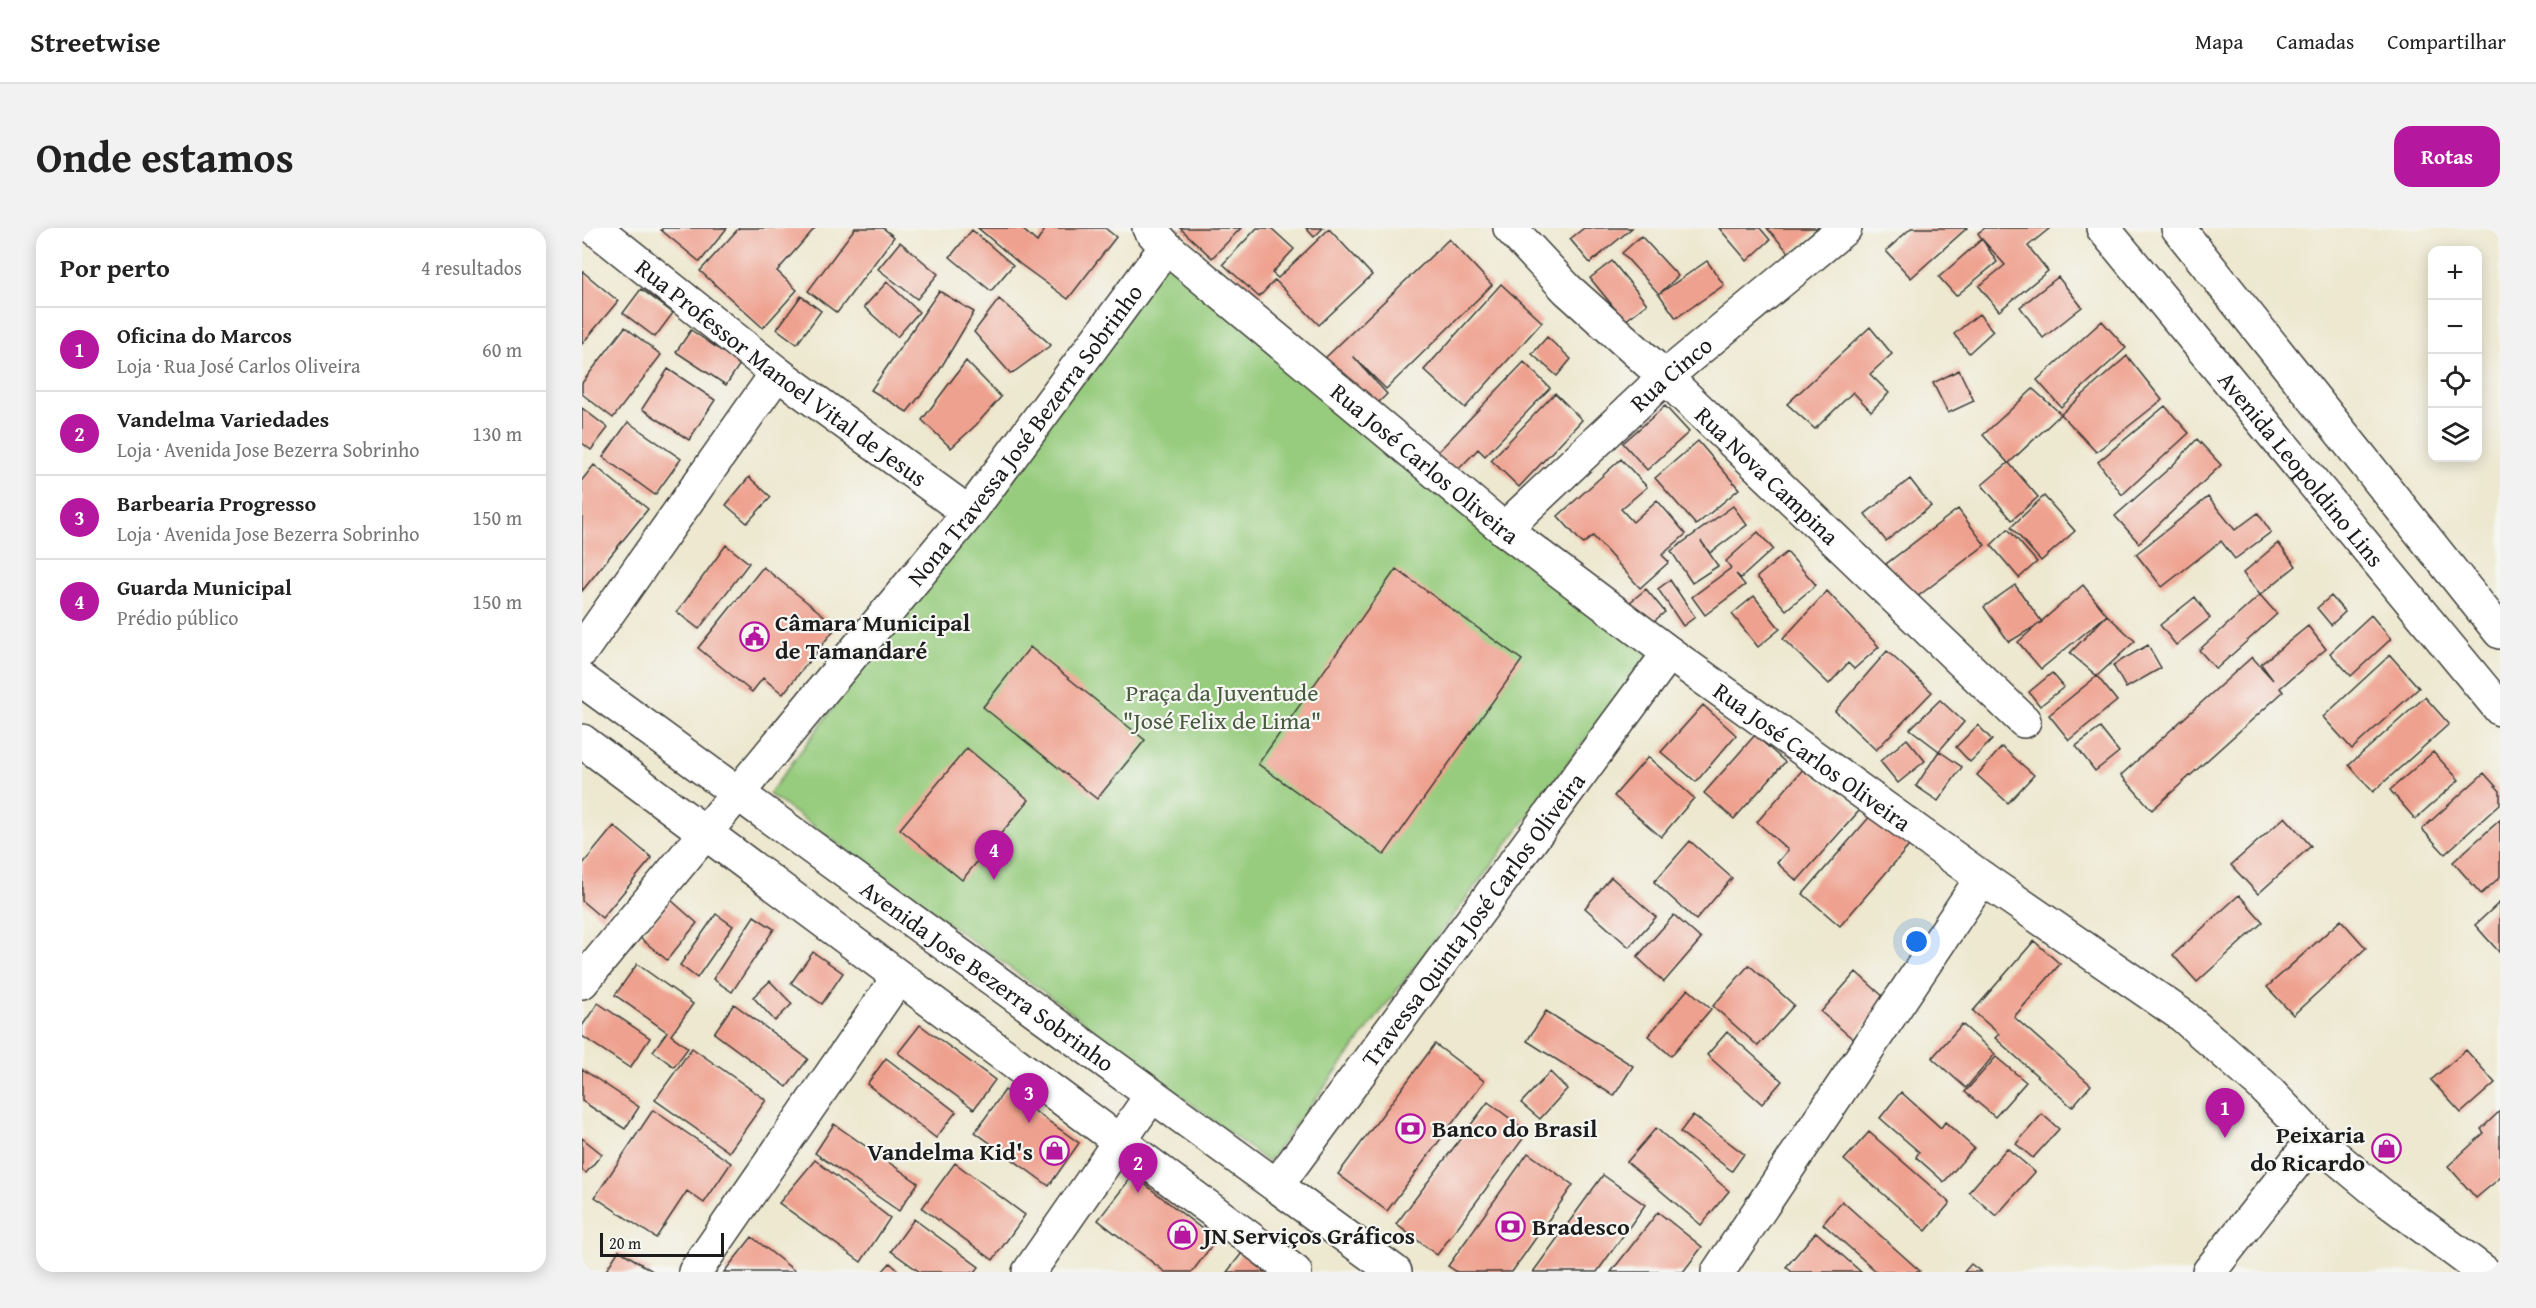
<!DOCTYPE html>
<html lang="pt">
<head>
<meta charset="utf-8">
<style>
	:root { --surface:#fff; --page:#f2f2f2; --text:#222; --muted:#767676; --line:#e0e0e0; --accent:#b5179e }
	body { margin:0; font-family:"Gentium Book Plus",serif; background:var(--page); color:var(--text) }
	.controls { position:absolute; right:18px; top:18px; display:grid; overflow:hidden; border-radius:12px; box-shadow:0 3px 15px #0003 }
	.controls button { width:54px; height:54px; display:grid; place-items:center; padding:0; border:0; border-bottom:2px solid var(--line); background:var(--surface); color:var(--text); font:30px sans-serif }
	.scale { position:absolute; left:18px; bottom:15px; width:124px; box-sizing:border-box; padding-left:6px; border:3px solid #1c1c1c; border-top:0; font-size:16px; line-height:21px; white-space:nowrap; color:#1c1c1c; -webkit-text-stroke:4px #f6f6f2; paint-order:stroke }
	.you { position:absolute; left:1335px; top:714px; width:21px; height:21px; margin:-15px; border:4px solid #fff; border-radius:50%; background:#1a73e8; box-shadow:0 0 0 9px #1a73e833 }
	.badge { display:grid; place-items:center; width:39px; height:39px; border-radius:50%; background:var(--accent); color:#fff; font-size:20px; font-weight:700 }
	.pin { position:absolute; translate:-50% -50px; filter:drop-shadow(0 2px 3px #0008) }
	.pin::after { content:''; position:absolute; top:32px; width:21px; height:18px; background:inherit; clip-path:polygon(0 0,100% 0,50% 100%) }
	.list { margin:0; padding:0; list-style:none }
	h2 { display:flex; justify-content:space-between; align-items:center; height:78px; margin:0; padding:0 24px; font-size:26px }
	h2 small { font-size:20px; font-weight:400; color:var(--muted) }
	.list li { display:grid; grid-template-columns:39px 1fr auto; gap:18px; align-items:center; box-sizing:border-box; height:84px; padding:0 24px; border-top:2px solid var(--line) }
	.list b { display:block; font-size:22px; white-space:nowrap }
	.list p { margin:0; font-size:20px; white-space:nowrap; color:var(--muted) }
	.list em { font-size:20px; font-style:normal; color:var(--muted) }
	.icon { flex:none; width:33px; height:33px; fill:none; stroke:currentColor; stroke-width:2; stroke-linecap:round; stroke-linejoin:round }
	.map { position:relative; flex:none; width:1918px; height:1044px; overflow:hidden; border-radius:18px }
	header { display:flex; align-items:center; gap:36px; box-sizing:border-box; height:84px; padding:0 30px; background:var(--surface); border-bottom:2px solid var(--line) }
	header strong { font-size:28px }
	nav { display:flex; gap:33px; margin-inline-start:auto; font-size:21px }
	.intro { display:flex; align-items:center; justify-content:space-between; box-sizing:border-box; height:144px; padding:0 36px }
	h1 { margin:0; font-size:42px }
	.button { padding:15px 27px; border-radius:18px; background:var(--accent); color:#fff; font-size:21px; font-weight:700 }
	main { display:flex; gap:36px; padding:0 36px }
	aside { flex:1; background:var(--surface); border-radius:18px; box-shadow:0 3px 15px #0003 }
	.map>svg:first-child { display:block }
</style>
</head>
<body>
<header>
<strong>Streetwise</strong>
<nav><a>Mapa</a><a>Camadas</a><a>Compartilhar</a></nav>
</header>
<div class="intro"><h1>Onde estamos</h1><a class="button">Rotas</a></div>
<main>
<aside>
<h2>Por perto<small>4 resultados</small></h2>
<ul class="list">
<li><span class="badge">1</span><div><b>Oficina do Marcos</b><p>Loja · Rua José Carlos Oliveira</p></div><em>60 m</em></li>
<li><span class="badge">2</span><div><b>Vandelma Variedades</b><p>Loja · Avenida Jose Bezerra Sobrinho</p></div><em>130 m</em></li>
<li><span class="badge">3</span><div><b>Barbearia Progresso</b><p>Loja · Avenida Jose Bezerra Sobrinho</p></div><em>150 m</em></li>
<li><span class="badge">4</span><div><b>Guarda Municipal</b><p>Prédio público</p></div><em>150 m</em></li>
</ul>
</aside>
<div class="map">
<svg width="1918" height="1044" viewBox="0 0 1918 1044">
	<rect width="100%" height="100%" fill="#f6f6f2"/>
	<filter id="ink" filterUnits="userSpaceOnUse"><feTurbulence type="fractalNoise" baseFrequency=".0167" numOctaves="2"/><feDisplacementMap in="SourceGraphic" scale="12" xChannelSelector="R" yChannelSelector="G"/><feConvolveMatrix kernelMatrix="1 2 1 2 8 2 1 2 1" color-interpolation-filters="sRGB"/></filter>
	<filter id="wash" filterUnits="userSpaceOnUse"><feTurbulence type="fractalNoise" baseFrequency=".008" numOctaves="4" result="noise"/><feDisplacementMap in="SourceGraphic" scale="24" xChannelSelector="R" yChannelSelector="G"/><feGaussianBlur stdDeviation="1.35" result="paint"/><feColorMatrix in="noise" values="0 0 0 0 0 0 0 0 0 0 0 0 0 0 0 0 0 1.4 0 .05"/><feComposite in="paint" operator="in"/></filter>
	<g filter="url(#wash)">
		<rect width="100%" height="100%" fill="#ede8cf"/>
		<!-- green -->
		<path fill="#97cc7e" stroke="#5a744d" stroke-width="1.5" d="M 583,34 L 1070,423 L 686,934 L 481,778 L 187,566 Z"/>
		<g id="blocks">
			<!-- building -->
			<path fill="#efa18f" d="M 81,0 L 145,0 L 118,34 L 79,2 Z
				M 157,0 L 233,0 L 195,43 L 215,62 L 181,100 L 118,43 Z
				M 273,0 L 301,0 L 312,9 L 255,85 L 226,63 Z
				M 396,0 L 439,0 L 455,14 L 464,0 L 523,0 L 534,9 L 486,71 L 438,36 Z
				M 598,0 L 659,0 L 630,30 Z
				M 675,0 L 689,0 L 712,21 L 690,45 L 696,50 L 747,1 L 790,47 L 737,97 L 693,52 L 677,69 L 641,36 Z
				M 724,0 L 741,0 L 732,9 Z
				M 1002,0 L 1050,0 L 1008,35 L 988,11 Z
				M 1137,0 L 1178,0 L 1188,12 L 1165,33 Z
				M 1185,0 L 1236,0 L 1207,25 Z
				M 1329,0 L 1385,0 L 1329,50 L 1304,23 Z
				M 1403,0 L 1468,0 L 1446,18 L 1466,43 L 1417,83 L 1397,58 L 1423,37 L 1400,11 L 1415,34 L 1374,68 L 1357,49 L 1400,11 L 1396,5 Z
				M 390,2 L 431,37 L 409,63 L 368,29 Z
				M 1059,8 L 1096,48 L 1077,66 L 1040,25 Z
				M 867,11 L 910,57 L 804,161 L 771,128 L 805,166 L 787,184 L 741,132 Z
				M 318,14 L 356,46 L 335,71 L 296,41 Z
				M 1030,33 L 1065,76 L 1043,93 L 1008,50 Z
				M 1125,33 L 1142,57 L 1094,90 L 1077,66 Z
				M 0,43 L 36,73 L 0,116 Z
				M 1476,49 L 1500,79 L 1461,110 L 1438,79 Z
				M 305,54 L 337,84 L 315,109 L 282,79 Z
				M 919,56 L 960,94 L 883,180 L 842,142 Z
				M 59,61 L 91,85 L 73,109 L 41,85 Z
				M 357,63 L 392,84 L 354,148 L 325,184 L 289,162 Z
				M 219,68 L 239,83 L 215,116 L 195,101 Z
				M 417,71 L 469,117 L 429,146 L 392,104 Z
				M 1397,86 L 1411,103 L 1387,125 L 1372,106 Z
				M 1520,93 L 1544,120 L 1479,179 L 1455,152 Z
				M 43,99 L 79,127 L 31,190 L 0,166 L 0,155 Z
				M 1288,99 L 1310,126 L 1288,146 L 1307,165 L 1289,183 L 1271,164 L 1233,201 L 1205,176 Z
				M 109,102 L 158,136 L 144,157 L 94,124 Z
				M 965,109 L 989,131 L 975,148 L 950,126 Z
				M 1545,128 L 1580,172 L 1514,224 L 1479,186 Z
				M 384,133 L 419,169 L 394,197 L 369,220 L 340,192 Z
				M 942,134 L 968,160 L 903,228 L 896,221 L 872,246 L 853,227 Z
				M 86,141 L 133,172 L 107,212 L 60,181 Z
				M 1377,142 L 1392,173 L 1366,185 L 1351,155 Z
				M 1451,161 L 1479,186 L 1427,235 L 1456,269 L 1430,292 L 1400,257 L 1426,235 L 1401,207 Z
				M 973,165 L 1000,192 L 937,259 L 909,232 Z
				M 1083,178 L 1107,204 L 1065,242 L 1041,215 Z
				M 1583,178 L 1607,205 L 1540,267 L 1516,234 Z
				M 0,180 L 26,200 L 9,222 L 0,215 Z
				M 46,194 L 99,231 L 73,267 L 21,229 Z
				M 1615,211 L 1639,237 L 1557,315 L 1533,288 L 1591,237 Z
				M 1116,213 L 1157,261 L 1114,297 L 1073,250 Z
				M 1039,231 L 1065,259 L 1039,281 L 1051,294 L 1075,272 L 1104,306 L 1080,327 L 1087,334 L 1058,360 L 1011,308 L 1001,316 L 976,288 Z
				M 12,237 L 66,281 L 0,363 L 0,252 Z
				M 167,249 L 189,269 L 165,295 L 144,277 Z
				M 1328,251 L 1349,278 L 1304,313 L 1283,286 Z
				M 1462,268 L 1493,303 L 1459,333 L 1429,299 Z
				M 1626,269 L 1653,302 L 1676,285 L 1689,304 L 1653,331 L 1639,313 L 1580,359 L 1554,326 Z
				M 1151,278 L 1165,297 L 1128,325 L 1119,313 L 1136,338 L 1110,355 L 1089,323 Z
				M 1376,281 L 1403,317 L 1331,372 L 1304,336 Z
				M 1426,301 L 1455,334 L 1437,350 L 1409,317 Z
				M 1176,304 L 1191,321 L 1159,350 L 1154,346 L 1163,357 L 1123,387 L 1110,369 L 1149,340 L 1144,333 Z
				M 1696,315 L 1714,338 L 1678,367 L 1661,345 Z
				M 144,317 L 167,335 L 117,401 L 95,384 Z
				M 1205,324 L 1234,357 L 1204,382 L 1175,349 Z
				M 181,339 L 255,398 L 201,466 L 181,450 L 170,464 L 116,420 Z
				M 814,341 L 940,432 L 802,627 L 676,536 Z
				M 1088,352 L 1113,389 L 1101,398 L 1076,361 Z
				M 1433,357 L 1460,394 L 1427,414 L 1402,379 Z
				M 1501,357 L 1525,387 L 1553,413 L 1515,448 L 1488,425 L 1525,387 L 1459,441 L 1436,414 Z
				M 1064,361 L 1083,384 L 1066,398 L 1047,375 Z
				M 1245,363 L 1297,419 L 1272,441 L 1266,435 L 1247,456 L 1201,411 Z
				M 1678,367 L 1695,386 L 1634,441 L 1617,422 Z
				M 1172,368 L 1198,401 L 1176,419 L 1150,386 Z
				M 1749,368 L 1763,384 L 1749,397 L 1735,380 Z
				M 1613,369 L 1628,390 L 1594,417 L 1578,397 Z
				M 1789,387 L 1809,411 L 1769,448 L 1748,425 Z
				M 1726,398 L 1744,421 L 1698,460 L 1701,464 L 1570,582 L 1539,547 L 1670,429 L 1691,452 L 1679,436 Z
				M 1566,417 L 1579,440 L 1544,460 L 1531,437 Z
				M 448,419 L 563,512 L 515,571 L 401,479 Z
				M 1305,423 L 1350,464 L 1294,522 L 1253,483 Z
				M 1808,427 L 1837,460 L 1770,521 L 1741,489 Z
				M 1470,445 L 1482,459 L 1458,478 L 1447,464 Z
				M 1515,448 L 1535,473 L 1487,512 L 1467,487 Z
				M 1843,469 L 1867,496 L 1791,564 L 1767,537 Z
				M 1358,472 L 1382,494 L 1357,523 L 1328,501 Z
				M 1121,477 L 1154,507 L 1114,554 L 1079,524 Z
				M 1396,497 L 1410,512 L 1388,534 L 1374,519 Z
				M 1518,500 L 1537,524 L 1513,543 L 1494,518 Z
				M 1173,507 L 1203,534 L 1152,591 L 1122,565 Z
				M 1325,511 L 1343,533 L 1316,555 L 1298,533 Z
				M 1420,519 L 1452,547 L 1426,575 L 1395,547 Z
				M 385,520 L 447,572 L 380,652 L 318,601 Z
				M 1357,523 L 1380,539 L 1356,573 L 1334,558 Z
				M 1851,524 L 1877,552 L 1833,591 L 1808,562 Z
				M 1066,529 L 1112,570 L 1079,609 L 1032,568 Z
				M 1223,539 L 1254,567 L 1256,564 L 1277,583 L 1215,653 L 1195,635 L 1206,622 L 1175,594 Z
				M 1902,545 L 1918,563 L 1918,576 L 1863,626 L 1840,601 Z
				M 1290,586 L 1327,618 L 1258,698 L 1221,666 Z
				M 1703,589 L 1729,618 L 1676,666 L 1649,637 Z
				M 1918,592 L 1918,649 L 1899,666 L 1871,634 Z
				M 32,598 L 70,630 L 20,690 L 0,673 L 0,637 Z
				M 1108,613 L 1150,650 L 1114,692 L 1072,654 Z
				M 1029,649 L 1074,689 L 1047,719 L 1003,680 Z
				M 1657,667 L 1681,694 L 1615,754 L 1591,727 Z
				M 89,672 L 115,695 L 85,732 L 58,710 Z
				M 1918,674 L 1918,725 L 1893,697 Z
				M 134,686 L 151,698 L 115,750 L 98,737 Z
				M 1092,687 L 1119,711 L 1082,754 L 1055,729 Z
				M 172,688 L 192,701 L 150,764 L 131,751 Z
				M 1759,692 L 1784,720 L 1711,787 L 1685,759 Z
				M 1452,713 L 1478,736 L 1432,789 L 1509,857 L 1490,879 L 1413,810 L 1417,806 L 1391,783 Z
				M 231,724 L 261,745 L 240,776 L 209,755 Z
				M 55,736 L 111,776 L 89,807 L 106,820 L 92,839 L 71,823 L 85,804 L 33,767 Z
				M 1167,737 L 1212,777 L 1176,818 L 1131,778 Z
				M 1274,744 L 1305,772 L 1271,811 L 1239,784 Z
				M 188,753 L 210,776 L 193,793 L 171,769 Z
				M 1106,761 L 1129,781 L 1089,828 L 1066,808 Z
				M 16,775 L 68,810 L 48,840 L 0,808 L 0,798 Z
				M 152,776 L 226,831 L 205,859 L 132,805 Z
				M 964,783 L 1051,838 L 1032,868 L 945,813 Z
				M 1380,796 L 1413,826 L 1384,860 L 1350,830 Z
				M 338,797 L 413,852 L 392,881 L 316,825 Z
				M 1145,804 L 1200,853 L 1180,876 L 1125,827 Z
				M 853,816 L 902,853 L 805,983 L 756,946 Z
				M 110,820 L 184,872 L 147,924 L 73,872 Z
				M 1884,822 L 1913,855 L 1879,885 L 1849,852 Z
				M 1414,829 L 1444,854 L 1413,889 L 1383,864 Z
				M 304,830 L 374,884 L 354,910 L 285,856 Z
				M 0,841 L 57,879 L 43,901 L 0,873 Z
				M 968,844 L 985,861 L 958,891 L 939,875 Z
				M 423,862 L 497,915 L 467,958 L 393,904 Z
				M 1319,864 L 1359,900 L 1363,894 L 1392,920 L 1362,954 L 1334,929 L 1337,924 L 1298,890 Z
				M 906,874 L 946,904 L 855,1027 L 814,996 Z
				M 71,882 L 149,935 L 122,975 L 105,963 L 74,1010 L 13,969 Z
				M 1918,883 L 1918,950 L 1894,970 L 1866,938 L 1902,905 L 1899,901 Z
				M 1460,886 L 1477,901 L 1451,930 L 1434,916 Z
				M 1111,887 L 1162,926 L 1150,943 L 1098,904 Z
				M 252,896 L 336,955 L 317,983 L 233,925 Z
				M 1074,900 L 1147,963 L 1119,997 L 1045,934 Z
				M 1287,904 L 1368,975 L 1344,1003 L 1262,932 Z
				M 0,910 L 20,926 L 4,945 L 0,942 Z
				M 1425,920 L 1453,944 L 1414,988 L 1387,964 Z
				M 946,925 L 991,957 L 930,1044 L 875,1044 L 866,1038 Z
				M 233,932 L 308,990 L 279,1034 L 197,975 Z
				M 373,935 L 443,987 L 411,1032 L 340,980 Z
				M 551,947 L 634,1012 L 610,1044 L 583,1044 L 516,992 Z
				M 1021,947 L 1063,977 L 1015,1044 L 951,1044 Z
				M 1260,973 L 1338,1043 L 1337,1044 L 1295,1044 L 1241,996 Z
				M 1076,984 L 1120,1019 L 1101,1044 L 1029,1044 Z
				M 332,991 L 397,1039 L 393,1044 L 338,1044 L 309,1023 Z
				M 1234,1004 L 1279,1044 L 1210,1044 L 1204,1039 Z
				M 170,1009 L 214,1044 L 142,1044 Z
				M 37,1022 L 72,1044 L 23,1044 Z
				M 660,1025 L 683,1044 L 645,1044 Z
				M 308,1035 L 318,1044 L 300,1044 Z
				M 1389,1036 L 1399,1044 L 1382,1044 Z"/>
		</g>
	</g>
	<g filter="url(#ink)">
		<use href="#blocks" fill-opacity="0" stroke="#3b3b37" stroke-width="1.5"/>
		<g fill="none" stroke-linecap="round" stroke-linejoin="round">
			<defs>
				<g id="minor">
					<path id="s1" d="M 13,0 L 195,145 L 387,285"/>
					<path id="s2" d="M 567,0 L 584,19 L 922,301 L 1087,425 L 1400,650 L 1601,788 L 1680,857 L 1732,911 L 1804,971 L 1902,1044"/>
					<path id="s3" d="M 928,0 L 985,61 L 1083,149 L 1442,493"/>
					<path id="s4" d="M 922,301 L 1083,149 L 1263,0"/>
					<path d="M 0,422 L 195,145"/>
					<path id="s5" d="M 0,754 L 387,285 L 584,19"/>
					<path id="s6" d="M 695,957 L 1087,425"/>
					<path d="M 113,1044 L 316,750"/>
					<path d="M 447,1044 L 569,868"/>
					<path d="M 1136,1044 L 1400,650"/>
					<path d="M 1627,1044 L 1732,911"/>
				</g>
				<g id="major">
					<path id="s7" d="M 1521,0 L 1918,481"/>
					<path d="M 1596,0 L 1918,404"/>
					<path id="s8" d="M 0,452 L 813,1044"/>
					<path d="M 0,513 L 713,1044"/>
				</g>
			</defs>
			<!-- minor casing -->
			<use href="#minor" stroke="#3b3b37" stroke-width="36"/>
			<!-- major casing -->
			<use href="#major" stroke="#3b3b37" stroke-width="36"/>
			<!-- minor -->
			<use href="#minor" stroke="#fff" stroke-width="33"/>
			<!-- major -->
			<use href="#major" stroke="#fff" stroke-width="33"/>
		</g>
	</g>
	<!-- icons -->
	<defs>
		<symbol id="civic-ring" viewBox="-11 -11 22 22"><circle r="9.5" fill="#f6f6f2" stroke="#b5179e" stroke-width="1.5"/><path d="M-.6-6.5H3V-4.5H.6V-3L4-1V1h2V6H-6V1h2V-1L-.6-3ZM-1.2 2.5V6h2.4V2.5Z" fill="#b5179e"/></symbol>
		<symbol id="bank-ring" viewBox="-11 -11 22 22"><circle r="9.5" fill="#f6f6f2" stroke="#b5179e" stroke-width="1.5"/><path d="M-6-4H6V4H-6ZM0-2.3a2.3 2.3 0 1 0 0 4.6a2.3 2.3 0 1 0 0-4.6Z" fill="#b5179e"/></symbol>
		<symbol id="shop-ring" viewBox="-11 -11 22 22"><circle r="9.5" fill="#f6f6f2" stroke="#b5179e" stroke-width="1.5"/><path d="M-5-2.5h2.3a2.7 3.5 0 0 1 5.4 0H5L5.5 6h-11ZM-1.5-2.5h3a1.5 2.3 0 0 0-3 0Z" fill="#b5179e"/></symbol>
	</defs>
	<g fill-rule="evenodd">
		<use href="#civic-ring" x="156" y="392" width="33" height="33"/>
		<use href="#bank-ring" x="812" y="884" width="33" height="33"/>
		<use href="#shop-ring" x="1788" y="904" width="33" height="33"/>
		<use href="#shop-ring" x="456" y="906" width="33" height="33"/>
		<use href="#bank-ring" x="912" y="982" width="33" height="33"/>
		<use href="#shop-ring" x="584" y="990" width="33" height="33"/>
	</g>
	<g text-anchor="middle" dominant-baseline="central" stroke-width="4.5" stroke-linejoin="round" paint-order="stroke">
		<!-- street labels -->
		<g font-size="24" fill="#1c1c1c" stroke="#f6f6f2">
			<text stroke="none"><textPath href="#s1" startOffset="236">Rua Professor Manoel Vital de Jesus</textPath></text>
			<text stroke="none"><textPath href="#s4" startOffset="228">Rua Cinco</textPath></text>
			<text stroke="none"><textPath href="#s5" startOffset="704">Nona Travessa José Bezerra Sobrinho</textPath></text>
			<text stroke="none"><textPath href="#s2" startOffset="363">Rua José Carlos Oliveira</textPath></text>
			<text stroke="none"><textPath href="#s7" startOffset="312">Avenida Leopoldino Lins</textPath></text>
			<text stroke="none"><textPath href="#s3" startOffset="357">Rua Nova Campina</textPath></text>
			<text stroke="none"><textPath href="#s2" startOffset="849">Rua José Carlos Oliveira</textPath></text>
			<text stroke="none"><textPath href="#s6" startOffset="330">Travessa Quinta José Carlos Oliveira</textPath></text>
			<text stroke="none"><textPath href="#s8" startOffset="502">Avenida Jose Bezerra Sobrinho</textPath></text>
		</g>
		<!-- poi labels -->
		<g font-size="24" font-weight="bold" fill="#1c1c1c" stroke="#f6f6f2" text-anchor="start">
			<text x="193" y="394">Câmara Municipal<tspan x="193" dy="28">de Tamandaré</tspan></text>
			<text x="850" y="900">Banco do Brasil</text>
			<text x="1783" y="906" text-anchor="end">Peixaria<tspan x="1783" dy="28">do Ricardo</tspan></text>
			<text x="451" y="923" text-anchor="end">Vandelma Kid's</text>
			<text x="950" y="998">Bradesco</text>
			<text x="621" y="1007">JN Serviços Gráficos</text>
		</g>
		<!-- park labels -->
		<g font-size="24" fill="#475a3e" stroke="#f6f6f2">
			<text x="640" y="464">Praça da Juventude<tspan x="640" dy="28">"José Felix de Lima"</tspan></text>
		</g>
	</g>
</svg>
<div class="controls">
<button>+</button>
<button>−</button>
<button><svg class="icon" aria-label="locate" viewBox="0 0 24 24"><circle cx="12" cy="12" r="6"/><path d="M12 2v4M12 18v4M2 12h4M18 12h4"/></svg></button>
<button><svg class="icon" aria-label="layers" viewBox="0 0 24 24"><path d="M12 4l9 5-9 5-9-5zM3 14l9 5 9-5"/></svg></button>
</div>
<div class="scale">20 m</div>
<div class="you"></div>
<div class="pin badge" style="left:1643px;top:910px">1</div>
<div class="pin badge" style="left:556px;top:965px">2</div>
<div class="pin badge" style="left:447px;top:895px">3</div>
<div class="pin badge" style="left:412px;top:652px">4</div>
</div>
</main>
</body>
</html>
